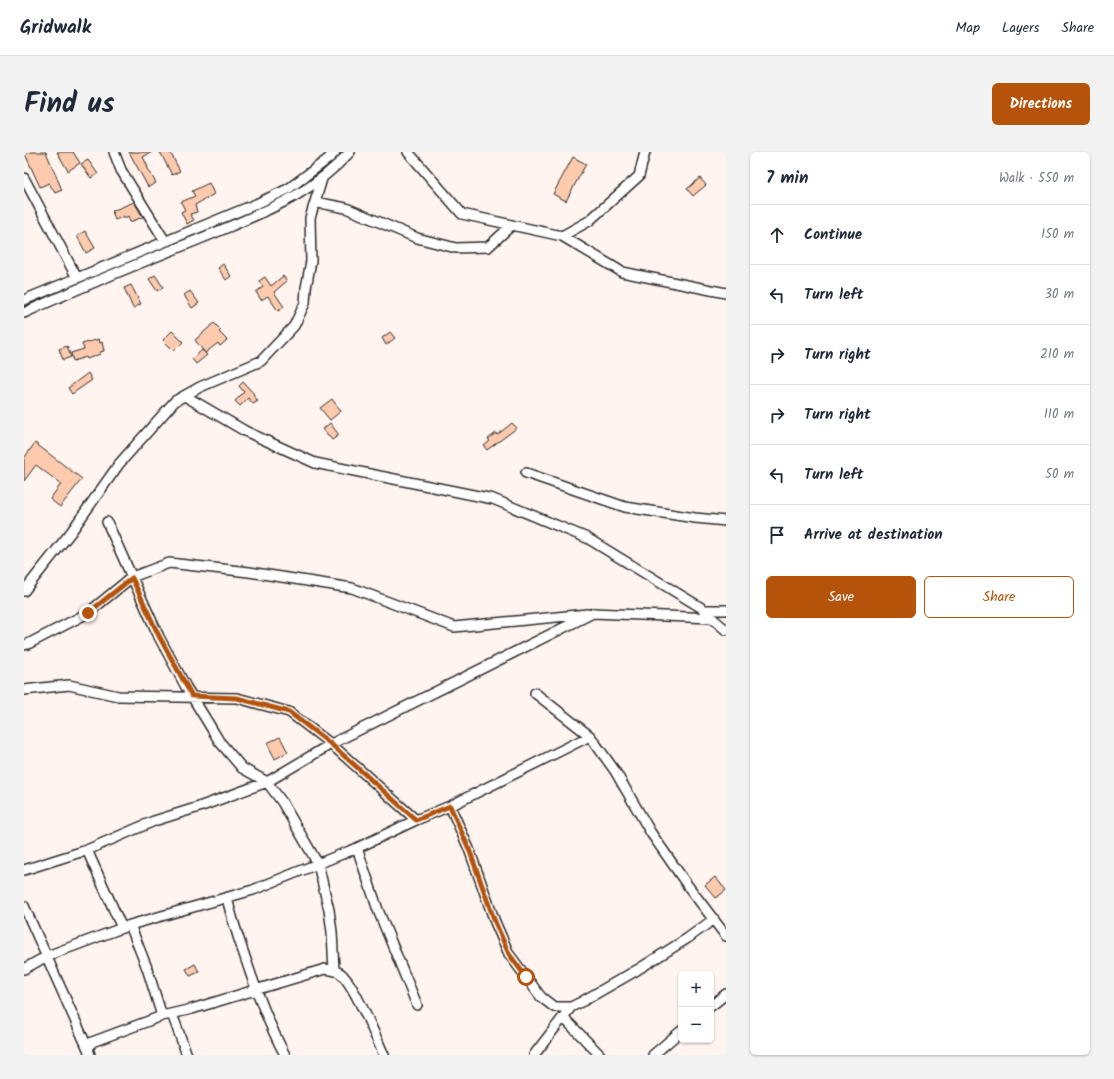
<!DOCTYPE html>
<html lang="en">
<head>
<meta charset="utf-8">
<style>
	:root { --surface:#fff; --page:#f2f2f3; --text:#1f2937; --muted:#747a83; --line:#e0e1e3; --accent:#b45309 }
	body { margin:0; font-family:Kalam,sans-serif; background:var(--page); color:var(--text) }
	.controls { position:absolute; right:12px; bottom:12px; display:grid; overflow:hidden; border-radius:6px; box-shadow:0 1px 3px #0004 }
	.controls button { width:36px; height:36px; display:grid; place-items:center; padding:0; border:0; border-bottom:1px solid var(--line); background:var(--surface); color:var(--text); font:20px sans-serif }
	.stop { position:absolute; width:12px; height:12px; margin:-9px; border:3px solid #b45309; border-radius:50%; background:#fff }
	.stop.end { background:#b45309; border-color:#fff; box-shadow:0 1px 4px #0008 }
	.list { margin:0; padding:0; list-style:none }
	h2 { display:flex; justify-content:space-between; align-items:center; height:52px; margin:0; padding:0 16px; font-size:17px }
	h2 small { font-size:13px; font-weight:400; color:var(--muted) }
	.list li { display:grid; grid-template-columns:26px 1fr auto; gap:12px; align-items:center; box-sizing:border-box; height:60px; padding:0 16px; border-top:1px solid var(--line) }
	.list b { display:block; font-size:15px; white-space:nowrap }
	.list em { font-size:13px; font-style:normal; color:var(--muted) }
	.actions { display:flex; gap:8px; padding:12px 16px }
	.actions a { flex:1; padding:9px 0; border:1px solid var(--accent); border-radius:6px; text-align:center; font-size:14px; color:var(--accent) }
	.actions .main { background:var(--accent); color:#fff }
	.icon { flex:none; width:22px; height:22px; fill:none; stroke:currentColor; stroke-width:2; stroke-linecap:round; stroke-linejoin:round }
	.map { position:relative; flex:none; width:702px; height:903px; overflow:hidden; border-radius:6px }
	header { display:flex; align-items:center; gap:24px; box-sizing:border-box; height:56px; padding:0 20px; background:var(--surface); border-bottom:1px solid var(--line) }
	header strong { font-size:19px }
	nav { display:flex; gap:22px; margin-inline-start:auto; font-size:14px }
	.intro { display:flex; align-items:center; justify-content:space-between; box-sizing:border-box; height:96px; padding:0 24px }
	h1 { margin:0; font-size:28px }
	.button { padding:10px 18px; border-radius:6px; background:var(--accent); color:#fff; font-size:14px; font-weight:700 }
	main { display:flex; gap:24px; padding:0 24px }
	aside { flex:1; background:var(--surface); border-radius:6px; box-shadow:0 1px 3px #0004 }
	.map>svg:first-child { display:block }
</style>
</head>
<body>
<header>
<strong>Gridwalk</strong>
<nav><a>Map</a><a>Layers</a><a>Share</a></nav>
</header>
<div class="intro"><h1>Find us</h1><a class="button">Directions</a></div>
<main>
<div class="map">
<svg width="702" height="903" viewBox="0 0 702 903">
	<rect width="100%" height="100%" fill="#fff4ef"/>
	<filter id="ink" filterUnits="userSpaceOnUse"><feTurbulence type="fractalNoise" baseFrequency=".025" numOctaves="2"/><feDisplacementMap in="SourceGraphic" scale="8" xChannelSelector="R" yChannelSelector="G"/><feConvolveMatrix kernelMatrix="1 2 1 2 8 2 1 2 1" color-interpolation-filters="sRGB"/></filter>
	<g filter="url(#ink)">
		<!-- building -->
		<path fill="#fecaae" stroke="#2b2b2b" d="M 6,0 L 22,0 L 38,38 L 31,41 L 25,31 L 16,35 L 1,2 Z
			M 33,0 L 49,0 L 56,11 L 44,19 Z
			M 105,0 L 128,0 L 119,5 L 124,15 L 123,15 L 132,31 L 124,35 Z
			M 136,0 L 146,0 L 156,19 L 148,23 Z
			M 549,5 L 562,12 L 542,49 L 529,42 Z
			M 64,8 L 74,22 L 67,26 L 57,12 Z
			M 676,26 L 682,33 L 669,44 L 663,37 Z
			M 185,31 L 190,42 L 171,53 L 173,60 L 166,62 L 170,68 L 163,72 L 157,60 L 161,58 L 157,50 L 171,44 L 168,39 Z
			M 110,50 L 119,65 L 106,70 L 104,64 L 101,66 L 100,64 L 91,68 L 88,59 Z
			M 61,79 L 71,96 L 62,101 L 53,84 Z
			M 199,112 L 207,124 L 202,128 L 194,116 Z
			M 131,123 L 139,135 L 133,139 L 125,127 Z
			M 259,124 L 263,129 L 250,140 L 260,155 L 254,159 L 244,144 L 237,148 L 232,140 L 239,135 L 235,129 L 241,125 L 247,134 Z
			M 107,133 L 117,152 L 109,156 L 100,136 Z
			M 166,139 L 175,151 L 168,156 L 160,143 Z
			M 190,171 L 197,178 L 195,180 L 203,188 L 196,194 L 194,191 L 181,201 L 171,188 Z
			M 148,179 L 159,190 L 150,199 L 139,188 Z
			M 366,180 L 371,186 L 362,193 L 358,186 Z
			M 75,187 L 76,191 L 78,190 L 80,199 L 76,200 L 76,202 L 63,207 L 62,205 L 49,209 L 47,201 L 60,197 L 58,192 Z
			M 43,194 L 47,205 L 39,208 L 35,197 Z
			M 178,198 L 183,203 L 172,212 L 168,207 Z
			M 64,221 L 68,228 L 48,242 L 44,236 Z
			M 219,230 L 230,242 L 229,243 L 234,249 L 229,252 L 224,246 L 216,254 L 211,249 L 220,240 L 215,234 Z
			M 308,247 L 317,259 L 306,268 L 296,256 Z
			M 306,271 L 315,283 L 308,288 L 299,277 Z
			M 488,271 L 493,276 L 463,298 L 460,294 L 466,289 L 464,287 L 472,281 L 473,283 Z
			M 11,291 L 58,327 L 36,355 L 26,347 L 37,332 L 12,313 L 0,329 L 0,306 Z
			M 256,585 L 264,600 L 251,607 L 243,591 Z
			M 691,725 L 702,738 L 692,746 L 681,733 Z
			M 171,812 L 175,820 L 166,824 L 162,817 Z"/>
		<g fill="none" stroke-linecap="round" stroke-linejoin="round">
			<defs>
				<path id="minor" d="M 90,0 L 97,18 L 141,89
					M 384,0 L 438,62 L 538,84 L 598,120 L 702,141
					M 0,26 L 53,126
					M 291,50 L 322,56 L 393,86 L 432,96 L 464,95 L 488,73
					M 538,84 L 565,69 L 615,24 L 621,0
					M 0,148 L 232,52 L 264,37 L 304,7 L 311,0
					M 0,161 C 43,141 87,123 131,105 C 156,95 181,85 207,74 C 254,54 290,39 326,0
					M 161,244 L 221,279 L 291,311 L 469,347 L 563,386 L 681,458
					M 502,321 L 601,355 L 671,366 L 702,369
					M 83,370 L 135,485 L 162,535 L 183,569 L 195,589 L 218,616 L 243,630 L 258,650 L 294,712 L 305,758 L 308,780 L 310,818
					M 0,439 L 47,380 L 95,312 L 151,249 L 176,235 L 237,209 L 270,174 L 281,151 L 282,136 L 287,109 L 286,66 L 298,27
					M 688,466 L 702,478
					M 0,493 L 4,492 L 64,461 L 108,425 L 145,411 L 225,420 L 328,436 L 430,475 L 563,462
					M 0,538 L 45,533 L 94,544 L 213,546 L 265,560 L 307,592 L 392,668
					M 511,541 L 566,584 L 591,619 L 627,681 L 664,734 L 702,784
					M 426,654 L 445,697 L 471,770 L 485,802 L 517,845 L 530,855 L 547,855 L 559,849 L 613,818 L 664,786 L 690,767
					M 333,696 L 354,758 L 393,853
					M 63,698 L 98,776
					M 0,718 L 63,698 L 130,669 L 175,655 L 243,630 L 307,592 L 569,461 L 688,466 L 681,458 L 702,458
					M 203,746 C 208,767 215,788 222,808 C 233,841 245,873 261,903
					M 0,754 L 64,897
					M 106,773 L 123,816 L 138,864
					M 0,817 L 23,804 L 106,773 L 229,738 L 333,696 L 392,668 L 426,654 L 566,584
					M 687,854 L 702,842
					M 148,862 L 163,903
					M 539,865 L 576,903
					M 66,903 L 64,897 L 68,890 L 138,864 L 168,857 L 301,817 C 307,818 311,818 316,821 C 330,831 352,886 360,903
					M 510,903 L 547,855
					M 629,903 L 657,879"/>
			</defs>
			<!-- minor casing -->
			<use href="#minor" stroke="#2b2b2b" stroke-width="12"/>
			<!-- minor -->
			<use href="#minor" stroke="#fff" stroke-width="9"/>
		</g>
	</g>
	<g fill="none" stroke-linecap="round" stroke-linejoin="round" filter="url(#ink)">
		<!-- route -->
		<path stroke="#b45309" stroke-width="5" d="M 64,461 L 108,426 L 135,484 L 168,544 L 213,546 L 265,560 L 307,592 L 392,668 L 426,654 L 445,697 L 471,770 L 485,802 L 502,825"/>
	</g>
</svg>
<div class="controls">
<button>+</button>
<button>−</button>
</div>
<div class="stop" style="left:502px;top:825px"></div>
<div class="stop end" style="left:64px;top:461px"></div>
</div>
<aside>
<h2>7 min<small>Walk · 550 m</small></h2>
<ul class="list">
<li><svg class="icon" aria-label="ahead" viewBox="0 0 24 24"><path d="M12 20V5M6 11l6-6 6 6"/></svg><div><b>Continue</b></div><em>150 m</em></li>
<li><svg class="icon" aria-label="left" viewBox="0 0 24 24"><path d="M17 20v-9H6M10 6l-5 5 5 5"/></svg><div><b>Turn left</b></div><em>30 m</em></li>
<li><svg class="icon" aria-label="right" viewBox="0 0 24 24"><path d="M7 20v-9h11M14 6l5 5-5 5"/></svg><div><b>Turn right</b></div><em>210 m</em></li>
<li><svg class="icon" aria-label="right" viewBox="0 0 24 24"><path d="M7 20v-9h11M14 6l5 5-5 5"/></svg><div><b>Turn right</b></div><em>110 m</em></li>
<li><svg class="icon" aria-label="left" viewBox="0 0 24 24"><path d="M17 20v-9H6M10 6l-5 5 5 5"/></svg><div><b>Turn left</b></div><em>50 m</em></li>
<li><svg class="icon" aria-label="arrive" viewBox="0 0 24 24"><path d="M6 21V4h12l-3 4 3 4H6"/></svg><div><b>Arrive at destination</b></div></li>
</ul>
<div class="actions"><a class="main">Save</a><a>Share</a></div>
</aside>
</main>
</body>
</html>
